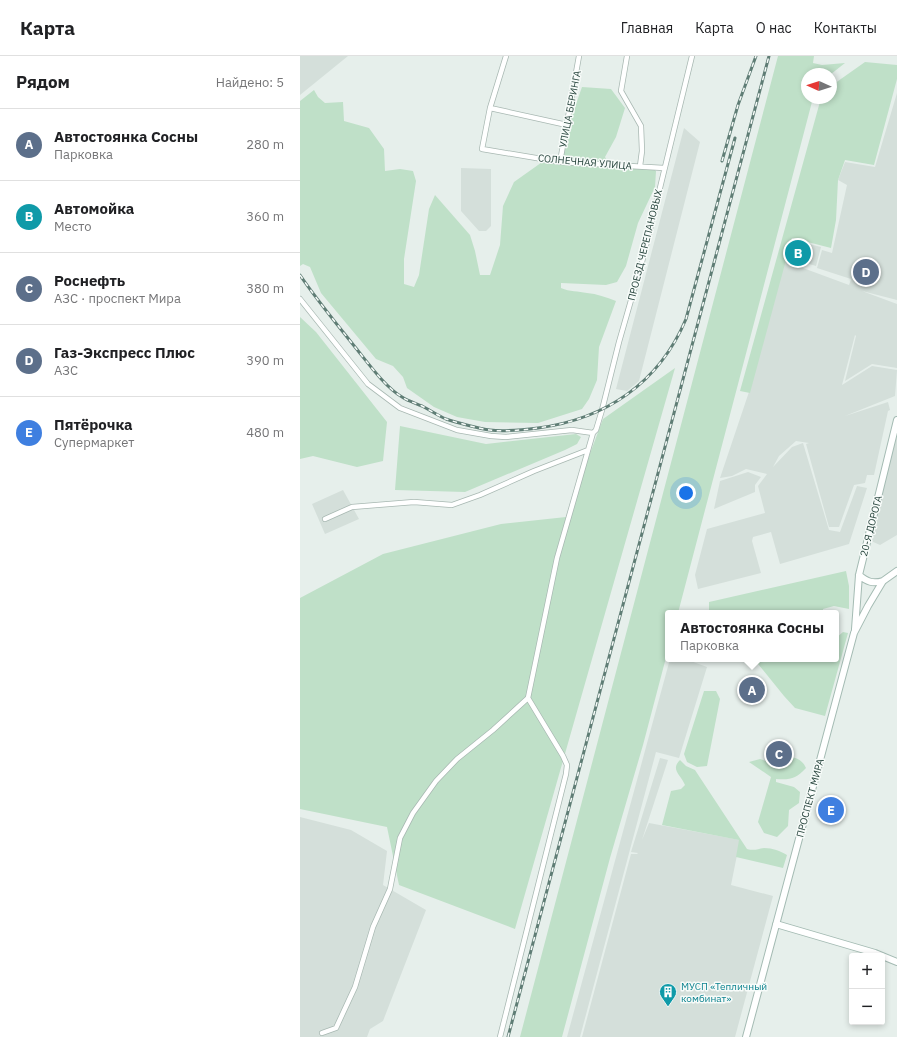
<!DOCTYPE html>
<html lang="ru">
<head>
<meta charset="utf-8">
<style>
	:root { --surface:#fff; --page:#f6f6f6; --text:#202124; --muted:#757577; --line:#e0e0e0; --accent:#7f4e3f }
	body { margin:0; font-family:"IBM Plex Sans",sans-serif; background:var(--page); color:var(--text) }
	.controls { position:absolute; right:12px; bottom:12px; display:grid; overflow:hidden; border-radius:4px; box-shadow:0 2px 6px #0003 }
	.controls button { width:36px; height:36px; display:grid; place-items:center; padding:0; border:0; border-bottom:1px solid var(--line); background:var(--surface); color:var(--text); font:20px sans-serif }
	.compass { position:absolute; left:501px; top:12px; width:36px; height:36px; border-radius:50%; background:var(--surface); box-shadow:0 2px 6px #0003; rotate:273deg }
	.you { position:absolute; left:386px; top:437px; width:14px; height:14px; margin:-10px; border:3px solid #fff; border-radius:50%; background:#1a73e8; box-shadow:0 0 0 6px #1a73e833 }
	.badge { display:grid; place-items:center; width:26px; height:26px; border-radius:50%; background:var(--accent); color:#fff; font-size:13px; font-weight:700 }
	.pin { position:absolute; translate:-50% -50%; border:2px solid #fff; box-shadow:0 1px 4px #0006 }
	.popup { position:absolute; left:365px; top:554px; width:174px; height:52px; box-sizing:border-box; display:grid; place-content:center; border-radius:4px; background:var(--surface); filter:drop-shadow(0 1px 3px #0005); font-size:13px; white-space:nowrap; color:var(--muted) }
	.popup b { font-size:15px; color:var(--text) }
	.popup::after { content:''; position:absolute; left:50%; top:100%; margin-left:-8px; border:8px solid transparent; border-top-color:var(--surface) }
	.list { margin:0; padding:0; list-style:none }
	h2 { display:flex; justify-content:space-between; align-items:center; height:52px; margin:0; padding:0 16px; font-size:17px }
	h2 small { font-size:13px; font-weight:400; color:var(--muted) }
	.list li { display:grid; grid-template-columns:26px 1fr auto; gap:12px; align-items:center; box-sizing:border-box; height:72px; padding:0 16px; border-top:1px solid var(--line) }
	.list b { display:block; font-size:15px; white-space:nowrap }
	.list p { margin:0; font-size:13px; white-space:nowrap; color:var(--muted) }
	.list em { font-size:13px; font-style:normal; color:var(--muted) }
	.map { position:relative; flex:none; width:597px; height:981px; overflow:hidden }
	header { display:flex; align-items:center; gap:24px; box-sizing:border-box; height:56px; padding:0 20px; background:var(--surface); border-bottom:1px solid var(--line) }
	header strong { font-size:19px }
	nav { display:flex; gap:22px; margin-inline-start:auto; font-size:14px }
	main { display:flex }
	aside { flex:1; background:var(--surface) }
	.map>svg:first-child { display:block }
</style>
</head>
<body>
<header>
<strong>Карта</strong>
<nav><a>Главная</a><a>Карта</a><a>О нас</a><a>Контакты</a></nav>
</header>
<main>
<aside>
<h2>Рядом<small>Найдено: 5</small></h2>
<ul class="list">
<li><span class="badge" style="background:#5c6f8a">A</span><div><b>Автостоянка Сосны</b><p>Парковка</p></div><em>280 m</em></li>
<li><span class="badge" style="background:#0f9aa8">B</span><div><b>Автомойка</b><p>Место</p></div><em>360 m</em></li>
<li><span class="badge" style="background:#5c6f8a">C</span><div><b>Роснефть</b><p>АЗС · проспект Мира</p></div><em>380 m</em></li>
<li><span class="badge" style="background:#5c6f8a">D</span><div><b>Газ-Экспресс Плюс</b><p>АЗС</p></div><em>390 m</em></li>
<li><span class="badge" style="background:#3f7fe0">E</span><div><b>Пятёрочка</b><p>Супермаркет</p></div><em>480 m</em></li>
</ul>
</aside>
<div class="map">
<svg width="597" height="981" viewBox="0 0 597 981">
	<rect width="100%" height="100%" fill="#e6efeb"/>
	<!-- built -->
	<path fill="#d4dfda" d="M 0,0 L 48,0 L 0,39 Z
		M 597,37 L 597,244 L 562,235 L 597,248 L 597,312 L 572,308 L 545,325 L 556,280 L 555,279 L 542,329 L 572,310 L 597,314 L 595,340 L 545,360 L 588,346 L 590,354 L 588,355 L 574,419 L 567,419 L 565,427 L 554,429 L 539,471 L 529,471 L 506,388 L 509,387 L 496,385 L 479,400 L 473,411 L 492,391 L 503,387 L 529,474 L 540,476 L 557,430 L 567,432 L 549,488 L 480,508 L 471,476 L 453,481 L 452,485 L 461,517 L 398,533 L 395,519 L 407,473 L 465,457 L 458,430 L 467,418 L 446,413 L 432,420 L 420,422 L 452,327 L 484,205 L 549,229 L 551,223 L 517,212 L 522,194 L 532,197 L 547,129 L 538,124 L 545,106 L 575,111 Z
		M 384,72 L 400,86 L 339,325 L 327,335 L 316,333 Z
		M 161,112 L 191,113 L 191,170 L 186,175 L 179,175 L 161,155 Z
		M 493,184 L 521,191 L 516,210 L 488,202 Z
		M 597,380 L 597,479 L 580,489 L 571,485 L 585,422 Z
		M 448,416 L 461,421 L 455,429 L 455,436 L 414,453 L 420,425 Z
		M 43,434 L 59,463 L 25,478 L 12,448 Z
		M 370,603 L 385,603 L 407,611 L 379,702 L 356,696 L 280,981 L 267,981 Z
		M 360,702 L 368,704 L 342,784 L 349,767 L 440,784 L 431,829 L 473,840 L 435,981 L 282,981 L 331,798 L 337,798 L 338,797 L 331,796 Z
		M 0,761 L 51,774 L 87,795 L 83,829 L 126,854 L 83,965 L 70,973 L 67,981 L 0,981 Z"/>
	<!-- green -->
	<path fill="#bfe0c8" d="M 478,0 L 514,0 L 513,7 L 522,9 L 545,7 L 531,18 L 507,18 L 507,42 L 513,42 L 378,557 L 368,557 L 368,594 L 343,689 L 310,802 L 262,981 L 220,981 Z
		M 565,6 L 597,9 L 597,23 L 574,109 L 545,104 L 538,124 L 536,164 L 531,192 L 492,182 L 450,337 L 440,335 L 521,42 L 531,42 L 531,30 Z
		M 282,31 L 311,33 L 325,52 L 316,81 L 305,101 L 309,108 L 350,110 L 356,115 L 355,131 L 338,167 L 326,210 L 317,226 L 306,229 L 261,227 L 261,232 C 270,236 278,235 287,237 C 297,238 306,241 316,245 L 299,291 L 297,324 L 289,343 L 282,353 L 238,367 L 185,366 L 157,361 L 134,351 L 107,332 L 103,321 L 93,310 L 76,303 L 21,237 L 10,211 L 3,208 L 0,210 L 0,45 L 14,34 L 18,41 L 25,47 L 43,46 L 44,65 L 69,72 L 84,93 L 85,115 L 100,113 L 113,115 L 116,125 L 104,203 L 104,228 L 114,231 L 119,219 L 129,153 L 135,139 L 170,179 L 175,195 L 180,219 L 190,219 L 200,189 L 203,150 L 214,126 L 245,104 L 260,106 L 263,102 L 267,74 Z
		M 0,261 L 16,276 L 87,366 L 83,405 L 57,411 L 13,400 L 0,403 Z
		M 375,312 L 215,873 L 99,829 L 87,771 L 0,753 L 0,542 L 83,498 L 201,468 L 266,461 L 303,363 Z
		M 100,370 L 186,388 L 276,378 L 281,381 L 277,388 L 265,394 L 165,436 L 95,434 Z
		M 546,515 L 549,530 L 549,553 L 534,550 L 523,553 L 523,557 L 409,557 L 409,546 Z
		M 543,576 L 548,577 L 525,660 L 495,652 L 484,640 L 454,603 L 536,603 L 536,582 Z
		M 404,635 L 416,635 L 420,643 L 407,710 L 397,711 L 387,706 L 384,698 Z
		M 487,700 C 496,702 502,703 506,712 C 496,723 490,724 476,723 L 476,726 L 494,731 L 500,736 L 499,747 L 489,754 L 488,770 L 477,781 L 464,777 L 458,766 L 471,721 L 449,706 L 460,703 L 469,706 L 478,705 Z
		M 380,704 L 386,710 L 395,714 L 447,793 C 455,795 457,793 464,792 C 473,792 480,795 487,799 L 483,812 L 436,801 L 439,784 L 362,769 L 371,735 L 381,733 L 385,729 C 381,719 370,714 380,704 Z"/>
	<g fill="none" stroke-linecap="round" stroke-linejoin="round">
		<defs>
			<path id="street" d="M 206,0 L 190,52 L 182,93 L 260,106 L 364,112
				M 327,0 L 321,35 L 341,70 L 342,95 L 340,110
				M 190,52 L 267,69
				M 260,106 L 279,0
				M 0,243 L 68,328 L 100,352 L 157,374 L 191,380 L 206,381 L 272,374 L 293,377
				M 25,463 L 52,451 L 114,446 L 152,449 L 180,439 L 234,415 L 288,394
				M 22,977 L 36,972 L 55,931 L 73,871 L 90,833 L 100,782 L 113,757 L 136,725 L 157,703 L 193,674 L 228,642
				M 200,981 L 266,718 L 267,709 L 263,700 L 228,642 L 257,502 L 293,377 L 296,374 L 302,354 L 319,286 L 342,206 L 392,0"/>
			<path id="secondary" d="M 559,519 C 567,526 573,528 583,525
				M 555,573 L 559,519 L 597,364
				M 476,868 L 575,897 L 597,906
				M 446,981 L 554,577 L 568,550 L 583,525 L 597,515"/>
		</defs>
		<!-- street casing -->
		<use href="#street" stroke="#a8b8b2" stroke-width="6"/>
		<!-- secondary casing -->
		<use href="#secondary" stroke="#a4bbb3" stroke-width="8"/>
		<!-- street -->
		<use href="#street" stroke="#fff" stroke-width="4.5"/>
		<!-- secondary -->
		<use href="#secondary" stroke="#fff" stroke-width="6"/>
		<defs>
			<path id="rail" d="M 422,105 L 438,49 L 456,0
				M 0,219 C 17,244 36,267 55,291 C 68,307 85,331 102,341 C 108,345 115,347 122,350 C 130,354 137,359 146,363 C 155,366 180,373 190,374 C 205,376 222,374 238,372 C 306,363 359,327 386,263 L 435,82
				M 208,981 L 469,0"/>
		</defs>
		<!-- rail casing -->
		<use href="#rail" stroke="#5f7d75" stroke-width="3"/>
		<!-- rail -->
		<use href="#rail" stroke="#f7fbf9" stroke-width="1.5" stroke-dasharray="4.5" stroke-linecap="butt"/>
	</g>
	<!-- icons -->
	<defs>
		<symbol id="building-pin" viewBox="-11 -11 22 30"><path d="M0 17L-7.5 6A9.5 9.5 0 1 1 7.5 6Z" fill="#0f9aa8" stroke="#f7fbf9"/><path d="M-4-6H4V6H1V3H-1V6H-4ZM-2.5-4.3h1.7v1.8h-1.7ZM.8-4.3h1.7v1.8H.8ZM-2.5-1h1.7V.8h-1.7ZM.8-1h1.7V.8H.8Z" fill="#fff"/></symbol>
	</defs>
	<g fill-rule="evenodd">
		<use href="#building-pin" x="358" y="926" width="20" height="27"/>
	</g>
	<g text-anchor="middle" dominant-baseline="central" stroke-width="3" stroke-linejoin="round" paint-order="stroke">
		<!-- street labels -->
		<g font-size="10" fill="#24423a" stroke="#f7fbf9">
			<text transform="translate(270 53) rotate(-79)">УЛИЦА БЕРИНГА</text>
			<text transform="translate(285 106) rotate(5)">СОЛНЕЧНАЯ УЛИЦА</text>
			<text transform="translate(345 189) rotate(-76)">ПРОЕЗД ЧЕРЕПАНОВЫХ</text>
			<text transform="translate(571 470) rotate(-76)">20-Я ДОРОГА</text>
			<text transform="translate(510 742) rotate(-75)">ПРОСПЕКТ МИРА</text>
		</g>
		<!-- culture labels -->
		<g font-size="10" fill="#0d838f" stroke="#f7fbf9" text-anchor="start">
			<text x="381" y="930">МУСП «Тепличный<tspan x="381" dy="12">комбинат»</tspan></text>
		</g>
	</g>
</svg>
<div class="controls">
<button>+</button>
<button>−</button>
</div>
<svg class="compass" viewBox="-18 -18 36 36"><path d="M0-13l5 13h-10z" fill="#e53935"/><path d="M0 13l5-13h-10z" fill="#757577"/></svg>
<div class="you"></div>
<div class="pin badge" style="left:452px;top:634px;background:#5c6f8a">A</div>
<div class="popup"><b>Автостоянка Сосны</b>Парковка</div>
<div class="pin badge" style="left:498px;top:197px;background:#0f9aa8">B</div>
<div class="pin badge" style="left:479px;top:698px;background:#5c6f8a">C</div>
<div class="pin badge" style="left:566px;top:216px;background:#5c6f8a">D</div>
<div class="pin badge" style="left:531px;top:754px;background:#3f7fe0">E</div>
</div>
</main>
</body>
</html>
